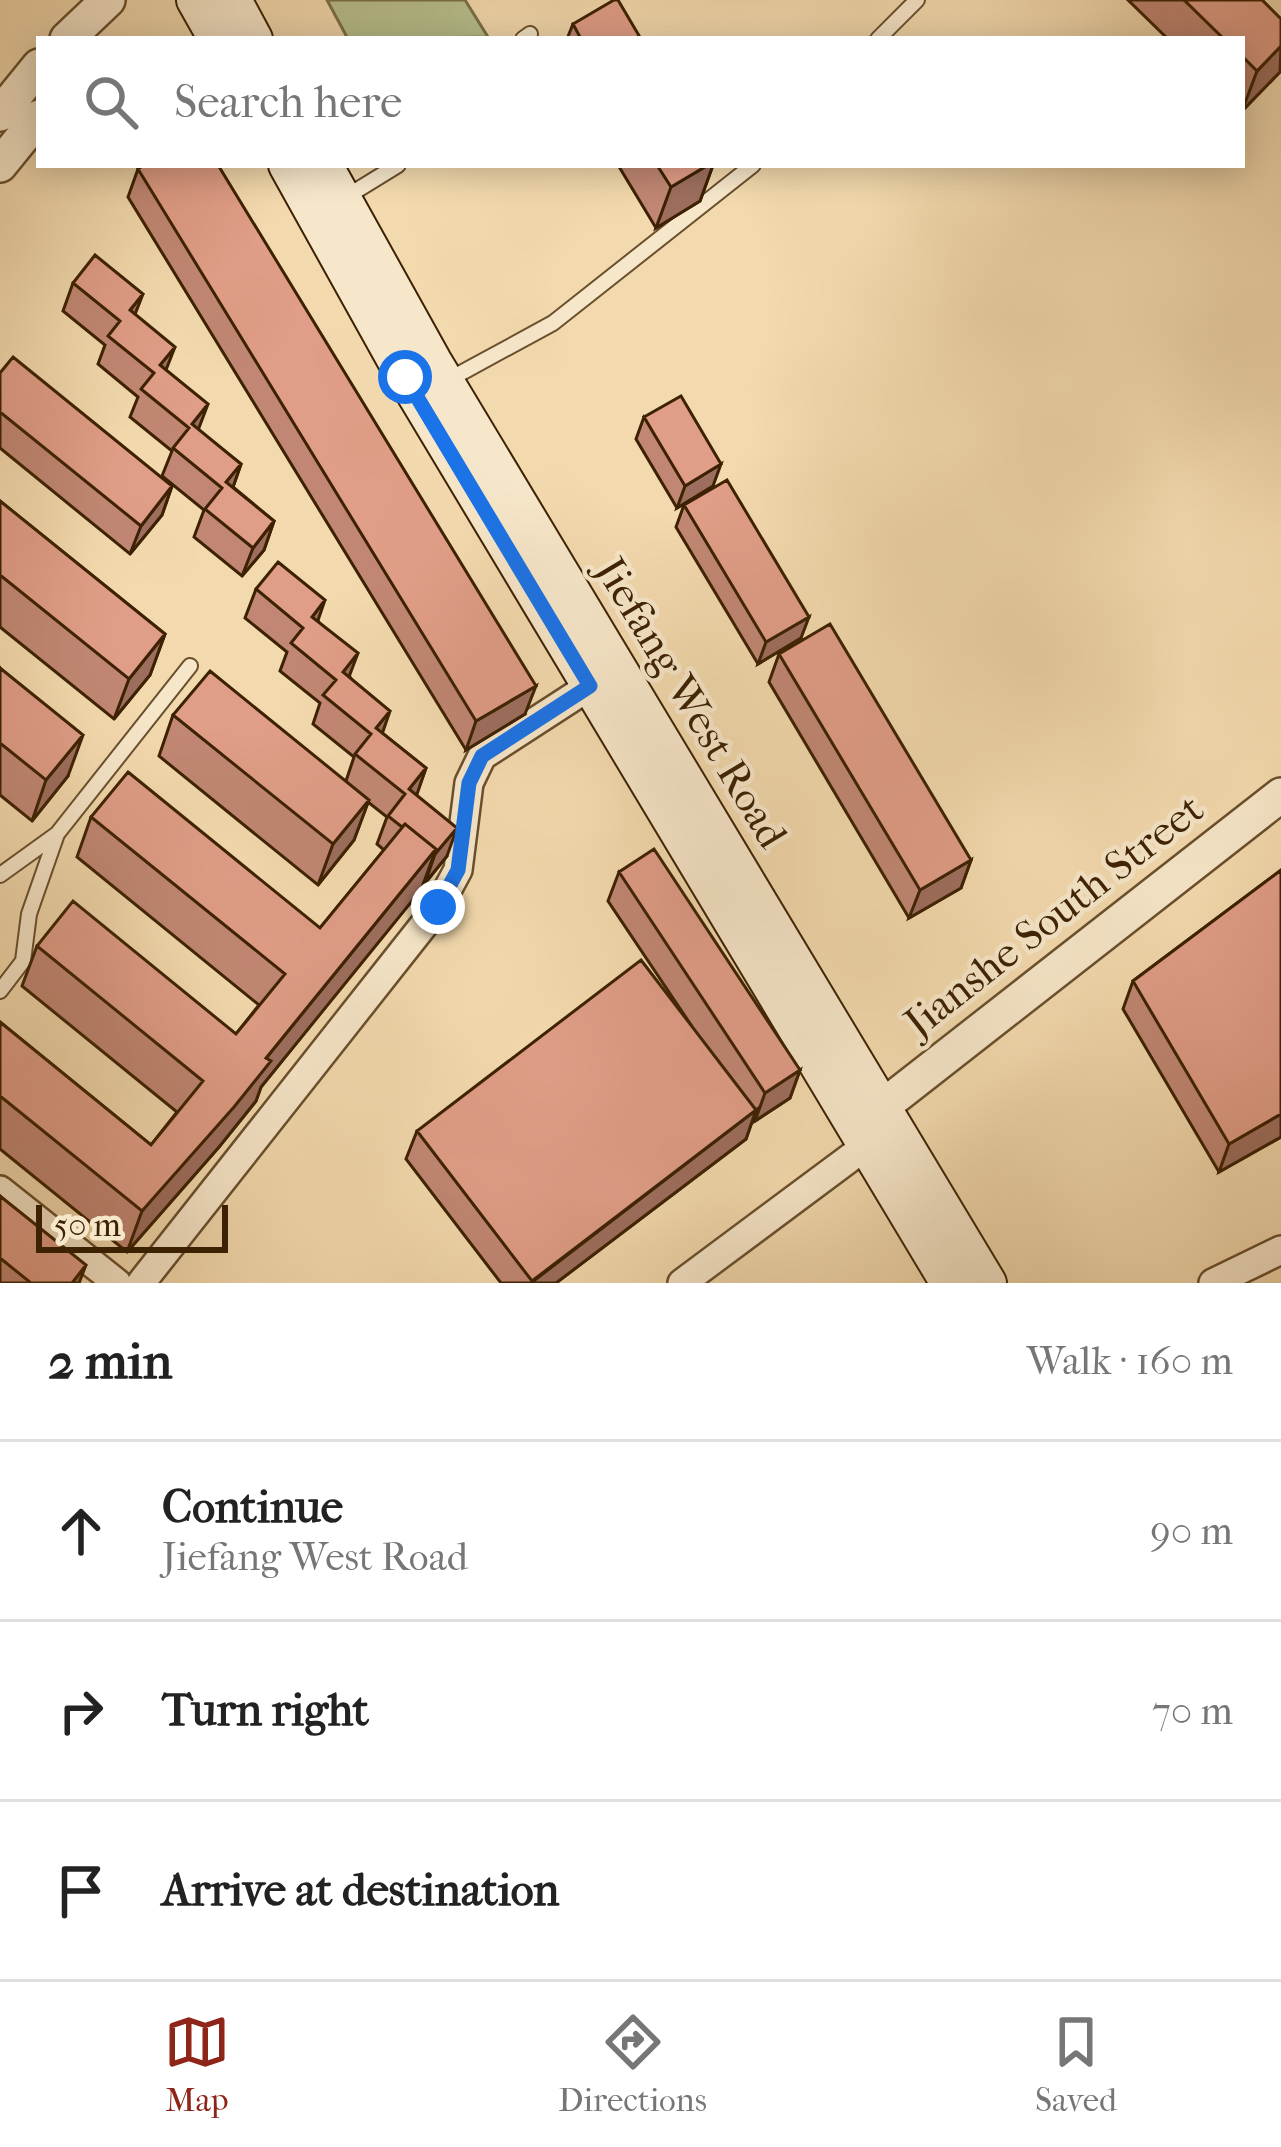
<!DOCTYPE html>
<html lang="en">
<head>
<meta charset="utf-8">
<style>
	:root { --surface:#fff; --page:#f2f2f2; --text:#222; --muted:#767676; --line:#e0e0e0; --accent:#8f2418 }
	body { margin:0; font-family:"IM FELL French Canon",serif; background:var(--page); color:var(--text) }
	.scale { position:absolute; left:36px; bottom:30px; width:192px; box-sizing:border-box; padding-left:12px; border:6px solid #3c2102; border-top:0; font-size:33px; line-height:42px; white-space:nowrap; color:#3c2102; -webkit-text-stroke:9px #f7e7ca; paint-order:stroke }
	.stop { position:absolute; width:36px; height:36px; margin:-27px; border:9px solid #1a73e8; border-radius:50%; background:#fff }
	.stop.end { background:#1a73e8; border-color:#fff; box-shadow:0 3px 12px #0008 }
	.list { margin:0; padding:0; list-style:none }
	h2 { display:flex; justify-content:space-between; align-items:center; height:156px; margin:0; padding:0 48px; font-size:51px }
	h2 small { font-size:39px; font-weight:400; color:var(--muted) }
	.list li { display:grid; grid-template-columns:78px 1fr auto; gap:36px; align-items:center; box-sizing:border-box; height:180px; padding:0 48px; border-top:3px solid var(--line) }
	.list b { display:block; font-size:45px; white-space:nowrap }
	.list p { margin:0; font-size:39px; white-space:nowrap; color:var(--muted) }
	.list em { font-size:39px; font-style:normal; color:var(--muted) }
	.icon { flex:none; width:66px; height:66px; fill:none; stroke:currentColor; stroke-width:2; stroke-linecap:round; stroke-linejoin:round }
	.map { position:relative; flex:none; width:1281px; height:1283px; overflow:hidden }
	.search { position:absolute; background:var(--surface); box-shadow:0 6px 30px #0003; left:36px; right:36px; top:36px; height:132px; display:flex; align-items:center; gap:30px; box-sizing:border-box; padding:0 42px; border-radius:0px; color:var(--muted); font-size:45px }
	.sheet { height:696px; background:var(--surface) }
	nav { display:flex; justify-content:space-around; align-items:center; box-sizing:border-box; height:168px; border-top:3px solid var(--line); background:var(--surface); font-size:33px; color:var(--muted) }
	nav a { display:grid; justify-items:center; gap:6px }
	nav .on { color:var(--accent) }
	.map>svg:first-child { display:block }
</style>
</head>
<body>
<div class="map">
<svg width="1281" height="1283" viewBox="0 0 1281 1283">
	<rect width="100%" height="100%" fill="#f3daae"/>
	<filter id="stains"><feTurbulence type="fractalNoise" baseFrequency=".00167" numOctaves="4"/><feColorMatrix values="0 0 0 0 .2 0 0 0 0 .09 0 0 0 0 .02 0 0 0 .5 -.17"/></filter>
	<radialGradient id="worn" r=".72"><stop offset=".6" stop-color="#630" stop-opacity="0"/><stop offset="1" stop-color="#630" stop-opacity=".3"/></radialGradient>
	<!-- green -->
	<path fill="#b7c08e" stroke="#7a7048" stroke-width="3" d="M 327,0 L 465,0 L 488,37 L 348,39 Z"/>
	<g fill="none" stroke-linecap="round" stroke-linejoin="round">
		<defs>
			<path id="service" d="M 523,39 L 530,34
				M 878,39 L 917,0
				M 346,197 L 398,165
				M 450,379 L 553,323 L 753,165
				M 0,875 L 57,834 L 190,666
				M 0,991 L 23,961 L 29,914 L 57,834"/>
			<path id="minor" d="M 0,1190 L 117,1283
				M 141,1283 L 438,907 L 458,870 L 469,783 L 482,756 L 590,686
				M 682,1283 L 866,1146
				M 1213,1283 L 1281,1250"/>
			<path id="tertiary" d="M 67,39 L 108,0
				M 0,114 L 39,66
				M 0,165 L 39,117
				M 882,1107 L 1281,795"/>
			<path id="secondary" d="M 195,0 L 217,39
				M 233,0 L 254,39
				M 287,165 L 405,377 L 949,1283
				M 324,165 L 433,361 L 988,1283"/>
		</defs>
		<!-- service casing -->
		<use href="#service" stroke="#6a4f2d" stroke-width="18"/>
		<!-- minor casing -->
		<use href="#minor" stroke="#6a4f2d" stroke-width="32"/>
		<!-- tertiary casing -->
		<use href="#tertiary" stroke="#6a4f2d" stroke-width="38"/>
		<!-- secondary casing -->
		<use href="#secondary" stroke="#3c2102" stroke-width="40"/>
		<!-- service -->
		<use href="#service" stroke="#f7e7ca" stroke-width="14"/>
		<!-- minor -->
		<use href="#minor" stroke="#f7e7ca" stroke-width="27"/>
		<!-- tertiary -->
		<use href="#tertiary" stroke="#f7e7ca" stroke-width="33"/>
		<!-- secondary -->
		<use href="#secondary" stroke="#f7e7ca" stroke-width="36"/>
	</g>
	<!-- wall -->
	<path fill="#c18774" stroke="#3c2102" stroke-width="3" d="M 1128,0 L 1262,0 L 1281,19 L 1280,72 L 1242,111 L 1242,39 L 1168,39 Z
		M 573,24 L 641,39 L 567,39 Z
		M 618,165 L 713,165 L 700,201 L 656,228 Z
		M 138,169 L 525,714 L 466,750 L 128,197 Z
		M 73,283 L 135,314 L 198,430 L 241,464 L 233,487 L 274,521 L 264,550 L 242,576 L 194,537 L 204,510 L 162,476 L 172,451 L 130,417 L 138,397 L 98,364 L 105,345 L 63,311 Z
		M 0,373 L 172,486 L 162,515 L 130,554 L 0,448 Z
		M 644,417 L 713,486 L 677,508 L 636,439 Z
		M 0,501 L 165,634 L 150,675 L 114,719 L 0,627 Z
		M 684,505 L 801,638 L 758,664 L 676,527 Z
		M 256,589 L 318,621 L 382,733 L 426,768 L 416,795 L 447,856 L 261,1087 L 256,1101 L 219,1147 L 127,1252 L 0,1149 L 0,1022 L 151,1145 L 177,1112 L 22,986 L 37,946 L 236,1034 L 259,1005 L 77,857 L 91,817 L 320,928 L 384,850 L 377,844 L 387,817 L 368,802 L 354,840 L 318,885 L 159,756 L 173,715 L 346,781 L 354,757 L 313,724 L 320,703 L 280,671 L 287,652 L 245,618 Z
		M 779,654 L 971,860 L 961,888 L 909,918 L 769,682 Z
		M 0,668 L 68,776 L 32,821 L 0,795 Z
		M 1281,870 L 1281,1137 L 1219,1172 L 1123,1009 L 1133,981 Z
		M 619,872 L 800,1070 L 790,1098 L 755,1121 L 753,1119 L 746,1139 L 556,1283 L 501,1283 L 406,1159 L 417,1131 L 691,1025 L 608,901 Z
		M 0,1196 L 79,1283 L 0,1283 Z"/>
	<!-- shaded-wall -->
	<path fill="#9d6e5e" stroke="#3c2102" stroke-width="3" d="M 1281,46 L 1280,72 L 1242,111 L 1257,71 Z
		M 708,165 L 713,165 L 700,201 L 656,228 L 671,187 Z
		M 143,294 L 132,322 L 130,310 Z
		M 175,347 L 164,375 L 160,365 Z
		M 208,404 L 197,433 L 192,424 Z
		M 241,464 L 231,493 L 226,482 Z
		M 721,464 L 713,486 L 677,508 L 685,486 Z
		M 172,486 L 162,515 L 130,554 L 141,526 Z
		M 274,521 L 264,550 L 242,576 L 253,548 Z
		M 325,600 L 315,629 L 312,617 Z
		M 809,617 L 801,638 L 758,664 L 766,642 Z
		M 165,634 L 150,675 L 114,719 L 129,679 Z
		M 358,653 L 347,682 L 343,672 Z
		M 536,686 L 525,714 L 466,750 L 476,721 Z
		M 390,711 L 380,740 L 376,728 Z
		M 83,735 L 68,776 L 32,821 L 46,780 Z
		M 426,768 L 416,797 L 409,789 Z
		M 369,800 L 354,840 L 318,885 L 333,844 Z
		M 457,828 L 447,856 L 425,883 L 435,854 Z
		M 436,849 L 421,890 L 261,1087 L 256,1101 L 219,1147 L 127,1252 L 142,1211 Z
		M 971,860 L 961,888 L 909,918 L 920,890 Z
		M 800,1070 L 790,1098 L 755,1121 L 765,1093 Z
		M 756,1110 L 746,1139 L 556,1283 L 531,1283 Z
		M 1281,1114 L 1281,1137 L 1219,1172 L 1229,1144 Z
		M 86,1265 L 79,1283 L 72,1283 Z"/>
	<!-- building -->
	<path fill="#e09d87" stroke="#3c2102" stroke-width="3" d="M 614,0 L 618,0 L 641,39 L 581,39 L 573,24 Z
		M 1184,0 L 1262,0 L 1281,19 L 1281,46 L 1257,71 L 1242,56 L 1242,39 L 1224,39 Z
		M 144,165 L 218,165 L 536,686 L 476,721 L 138,169 Z
		M 657,165 L 708,165 L 671,187 Z
		M 95,255 L 143,294 L 130,310 L 175,347 L 160,365 L 208,404 L 192,424 L 241,464 L 226,482 L 274,521 L 253,548 L 205,509 L 222,488 L 173,448 L 189,428 L 141,389 L 154,373 L 108,336 L 120,321 L 73,283 Z
		M 13,357 L 172,486 L 141,526 L 0,412 L 0,373 Z
		M 681,396 L 721,464 L 685,486 L 644,417 Z
		M 727,480 L 809,617 L 766,642 L 684,505 Z
		M 0,501 L 165,634 L 129,679 L 0,575 Z
		M 278,562 L 325,600 L 312,617 L 358,653 L 343,672 L 390,711 L 376,728 L 426,768 L 409,789 L 457,828 L 435,854 L 436,849 L 405,824 L 402,827 L 388,816 L 405,794 L 355,754 L 371,734 L 323,695 L 336,680 L 291,643 L 303,628 L 256,589 Z
		M 830,624 L 971,860 L 920,890 L 779,654 Z
		M 0,668 L 83,735 L 46,780 L 0,743 Z
		M 210,671 L 369,800 L 333,844 L 173,715 Z
		M 128,772 L 320,928 L 405,824 L 436,849 L 266,1058 L 271,1061 L 234,1107 L 142,1211 L 0,1096 L 0,1022 L 151,1145 L 203,1081 L 37,946 L 73,901 L 236,1034 L 285,974 L 91,817 Z
		M 654,849 L 800,1070 L 765,1093 L 619,872 Z
		M 1281,870 L 1281,1114 L 1229,1144 L 1133,981 Z
		M 641,960 L 756,1110 L 532,1281 L 417,1131 Z
		M 0,1196 L 86,1265 L 72,1283 L 31,1283 L 0,1258 Z"/>
	<g fill="none" stroke-linecap="round" stroke-linejoin="round">
		<!-- route -->
		<path stroke="#1a73e8" stroke-width="15" d="M 405,377 L 590,686 L 482,756 L 469,783 L 458,870 L 438,907"/>
	</g>
	<g text-anchor="middle" dominant-baseline="central" stroke-width="9" stroke-linejoin="round" paint-order="stroke">
		<!-- street labels -->
		<g font-size="42" fill="#3c2102" stroke="#f7e7ca">
			<text transform="translate(691 703) rotate(59)">Jiefang West Road</text>
			<text transform="translate(1054 916) rotate(-38)">Jianshe South Street</text>
		</g>
	</g>
	<rect width="100%" height="100%" filter="url(#stains)"/>
	<rect width="100%" height="100%" fill="url(#worn)"/>
</svg>
<div class="scale">50 m</div>
<div class="stop" style="left:405px;top:377px"></div>
<div class="stop end" style="left:438px;top:907px"></div>
<div class="search"><svg class="icon" aria-label="search" viewBox="0 0 24 24"><circle cx="10" cy="10" r="6"/><path d="M15 15l6 6"/></svg>Search here</div>
</div>
<section class="sheet">
<h2>2 min<small>Walk · 160 m</small></h2>
<ul class="list">
<li><svg class="icon" aria-label="ahead" viewBox="0 0 24 24"><path d="M12 20V5M6 11l6-6 6 6"/></svg><div><b>Continue</b><p>Jiefang West Road</p></div><em>90 m</em></li>
<li><svg class="icon" aria-label="right" viewBox="0 0 24 24"><path d="M7 20v-9h11M14 6l5 5-5 5"/></svg><div><b>Turn right</b></div><em>70 m</em></li>
<li><svg class="icon" aria-label="arrive" viewBox="0 0 24 24"><path d="M6 21V4h12l-3 4 3 4H6"/></svg><div><b>Arrive at destination</b></div></li>
</ul>
</section>
<nav>
<a class="on"><svg class="icon" aria-label="map" viewBox="0 0 24 24"><path d="M3 6l6-2 6 2 6-2v14l-6 2-6-2-6 2zM9 4v14M15 6v14"/></svg>Map</a>
<a><svg class="icon" aria-label="directions" viewBox="0 0 24 24"><path d="M12 3l9 9-9 9-9-9zM9 14v-3h6M13 9l2 2-2 2"/></svg>Directions</a>
<a><svg class="icon" aria-label="saved" viewBox="0 0 24 24"><path d="M7 4h10v16l-5-4-5 4z"/></svg>Saved</a>
</nav>
</body>
</html>
